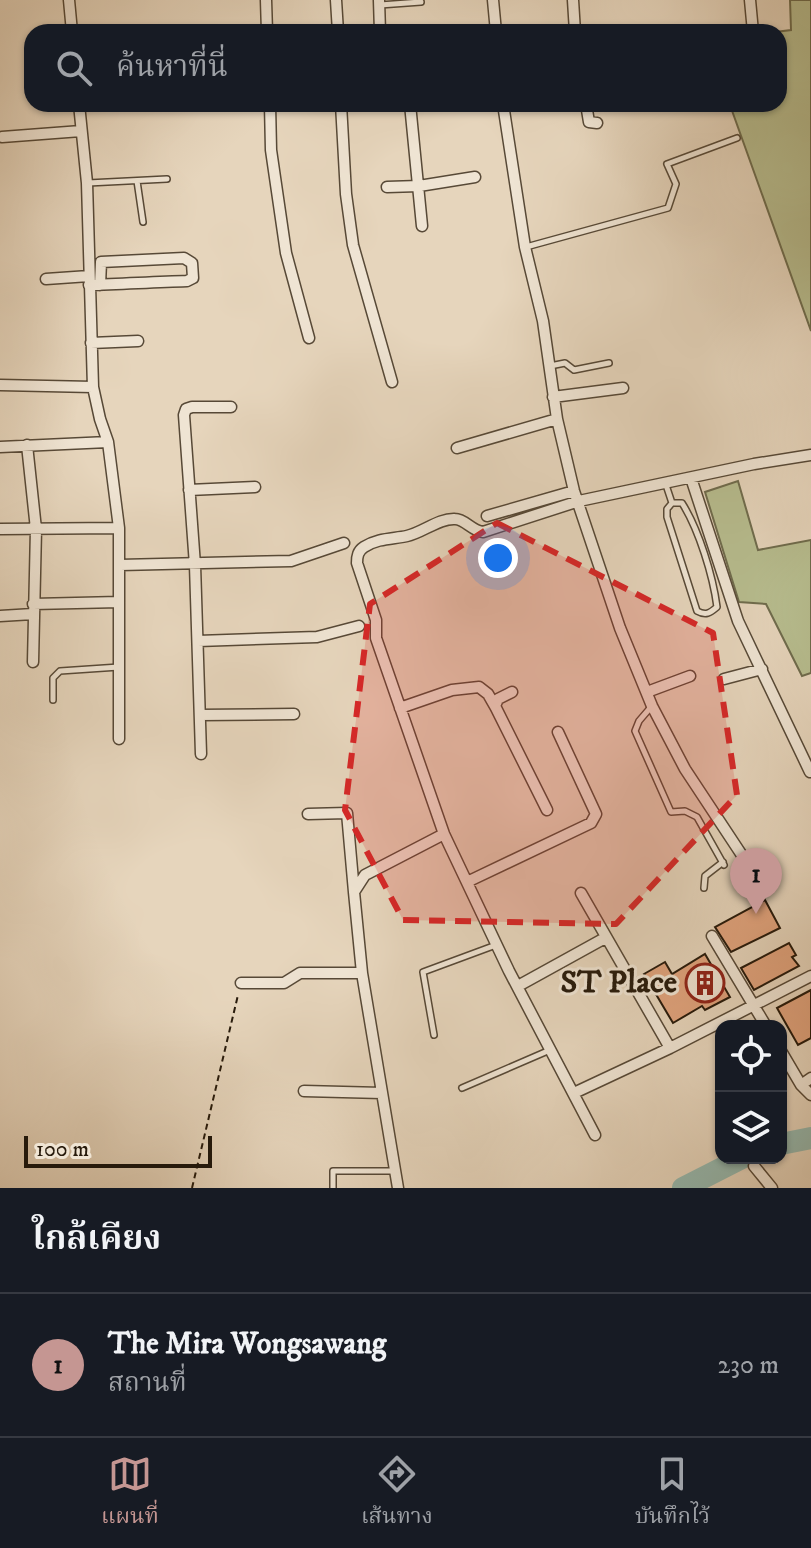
<!DOCTYPE html>
<html lang="th">
<head>
<meta charset="utf-8">
<style>
	:root { --surface:#171b24; --page:#242831; --text:#f1f3f6; --muted:#9ea1a6; --line:#363941; --accent:#c59692 }
	body { margin:0; font-family:"IM FELL DW Pica","Noto Serif Thai",serif; background:var(--page); color:var(--text) }
	.controls { position:absolute; right:24px; bottom:24px; display:grid; overflow:hidden; border-radius:16px; box-shadow:0 2px 6px #0004 }
	.controls button { width:72px; height:72px; display:grid; place-items:center; padding:0; border:0; border-bottom:2px solid var(--line); background:var(--surface); color:var(--text); font:40px sans-serif }
	.scale { position:absolute; left:24px; bottom:20px; width:188px; box-sizing:border-box; padding-left:8px; border:4px solid #271a0b; border-top:0; font-size:22px; line-height:28px; white-space:nowrap; color:#271a0b; -webkit-text-stroke:6px #efe4d3; paint-order:stroke }
	.you { position:absolute; left:498px; top:558px; width:28px; height:28px; margin:-20px; border:6px solid #fff; border-radius:50%; background:#1a73e8; box-shadow:0 0 0 12px #1a73e833 }
	.badge { display:grid; place-items:center; width:52px; height:52px; border-radius:50%; background:var(--accent); color:#111; font-size:26px; font-weight:700 }
	.pin { position:absolute; translate:-50% -66px; filter:drop-shadow(0 2px 4px #0008) }
	.pin::after { content:''; position:absolute; top:42px; width:28px; height:24px; background:inherit; clip-path:polygon(0 0,100% 0,50% 100%) }
	.list { margin:0; padding:0; list-style:none }
	h2 { display:flex; justify-content:space-between; align-items:center; height:104px; margin:0; padding:0 32px; font-size:34px }
	h2 small { font-size:26px; font-weight:400; color:var(--muted) }
	.list li { display:grid; grid-template-columns:52px 1fr auto; gap:24px; align-items:center; box-sizing:border-box; height:144px; padding:0 32px; border-top:2px solid var(--line) }
	.list b { display:block; font-size:30px; white-space:nowrap }
	.list p { margin:0; font-size:26px; white-space:nowrap; color:var(--muted) }
	.list em { font-size:26px; font-style:normal; color:var(--muted) }
	.icon { flex:none; width:44px; height:44px; fill:none; stroke:currentColor; stroke-width:2; stroke-linecap:round; stroke-linejoin:round }
	.map { position:relative; flex:none; width:811px; height:1188px; overflow:hidden }
	.search { position:absolute; background:var(--surface); box-shadow:0 2px 6px #0004; left:24px; right:24px; top:24px; height:88px; display:flex; align-items:center; gap:20px; box-sizing:border-box; padding:0 28px; border-radius:24px; color:var(--muted); font-size:30px }
	.sheet { height:248px; background:var(--surface) }
	nav { display:flex; justify-content:space-around; align-items:center; box-sizing:border-box; height:112px; border-top:2px solid var(--line); background:var(--surface); font-size:22px; color:var(--muted) }
	nav a { display:grid; justify-items:center; gap:4px }
	nav .on { color:var(--accent) }
	.map>svg:first-child { display:block }
</style>
</head>
<body>
<div class="map">
<svg width="811" height="1188" viewBox="0 0 811 1188">
	<rect width="100%" height="100%" fill="#e6d5bc"/>
	<filter id="stains"><feTurbulence type="fractalNoise" baseFrequency=".0025" numOctaves="4"/><feColorMatrix values="0 0 0 0 .2 0 0 0 0 .09 0 0 0 0 .02 0 0 0 .5 -.17"/></filter>
	<radialGradient id="worn" r=".72"><stop offset=".6" stop-color="#630" stop-opacity="0"/><stop offset="1" stop-color="#630" stop-opacity=".3"/></radialGradient>
	<!-- green -->
	<path fill="#b7bd8f" stroke="#6f6c4d" stroke-width="2" d="M 790,0 L 811,0 L 811,331 L 730,105 L 779,104 L 779,92 L 785,90 L 779,63 L 779,32 L 775,32 L 791,30 Z
		M 738,481 L 758,550 L 811,540 L 811,673 L 802,676 L 766,604 L 739,602 L 705,492 Z"/>
	<g fill="none" stroke-linecap="round" stroke-linejoin="round">
		<!-- river -->
		<path stroke="#96b9af" stroke-width="22" d="M 781,1144 L 811,1138
			M 683,1188 L 742,1158"/>
	</g>
	<!-- building -->
	<path fill="#e0a37d" stroke="#271a0b" stroke-width="2" d="M 765,900 L 780,928 L 731,952 L 715,927 Z
		M 789,943 L 796,955 L 792,957 L 799,966 L 754,990 L 741,968 Z
		M 705,954 L 730,997 L 705,1010 L 702,1006 L 673,1023 L 644,974 L 665,962 L 672,974 Z
		M 811,990 L 811,1038 L 798,1045 L 777,1008 Z"/>
	<g fill="none" stroke-linecap="round" stroke-linejoin="round">
		<defs>
			<path id="lane" d="M 380,5 L 421,2
				M 137,181 L 143,222
				M 88,183 L 167,179
				M 526,247 L 668,208 L 676,184 L 667,164 L 737,138
				M 550,366 L 565,363 L 574,370 L 609,363
				M 666,485 L 672,503 L 667,509 L 667,517 L 697,611 C 706,616 710,613 717,607 C 713,576 699,530 682,503 L 672,503
				M 53,700 L 53,678 L 60,671 L 119,667
				M 651,707 L 639,721 L 635,731 L 671,812 L 685,811 L 697,817 L 724,865
				M 704,888 L 705,876 L 723,862
				M 434,1035 L 423,972 L 496,945
				M 462,1088 L 550,1050
				M 333,1188 L 333,1171 L 394,1171"/>
			<path id="street" d="M 69,0 L 72,32
				M 266,0 L 267,32
				M 336,0 L 338,32
				M 379,0 L 380,32
				M 493,0 L 496,32
				M 573,0 L 575,32
				M 750,0 L 753,32
				M 739,32 L 753,28
				M 79,104 L 87,183 L 93,387 L 100,419 L 108,442 L 119,528 L 119,739
				M 270,104 L 271,150 L 286,253 L 309,338
				M 341,104 L 346,194 L 353,245 L 392,382
				M 410,104 L 422,226
				M 503,104 L 525,247 L 543,321 L 557,419 L 574,491 L 620,628 L 652,706 L 685,769 L 755,875
				M 586,104 L 589,122 L 597,123
				M 2,137 L 81,131
				M 387,187 L 419,186 L 475,177
				M 46,279 L 89,276
				M 89,285 C 122,284 154,282 187,281 L 193,278 L 192,263 L 184,258 L 101,262 L 100,285
				M 91,343 L 138,341
				M 0,385 L 93,387
				M 553,397 L 623,388
				M 27,445 L 36,529 L 33,662
				M 0,447 L 108,442
				M 457,448 L 557,419
				M 691,478 L 738,621 L 810,772
				M 189,490 L 255,487
				M 487,516 L 574,491
				M 0,529 L 119,528
				M 120,565 L 291,561 L 344,543
				M 33,604 L 119,602
				M 0,616 L 33,614
				M 198,641 L 317,637 L 359,626
				M 724,679 L 762,669
				M 512,692 L 498,699 L 495,706 L 547,810
				M 647,692 L 690,676
				M 400,708 L 452,690 L 479,687 L 488,694 L 496,708
				M 200,715 L 294,714
				M 201,754 L 195,565 L 184,415 L 186,409 L 192,407 L 231,407
				M 308,814 L 347,813 L 354,892
				M 467,882 L 591,823 L 596,814 L 558,732
				M 581,893 L 670,1048
				M 712,936 L 766,1026
				M 362,973 L 354,892 L 365,875 L 444,834
				M 241,983 L 284,983 L 300,973 L 362,973 L 398,1188
				M 518,986 L 605,938
				M 781,1051 L 801,1085 L 811,1095
				M 801,1085 L 811,1078
				M 304,1091 L 382,1093
				M 574,1093 L 670,1048 L 811,976
				M 595,1135 L 509,971 L 444,834 L 376,638 L 376,620 L 357,563 C 357,556 358,551 364,547 C 378,538 393,539 407,536 C 422,533 439,518 455,519 C 465,519 472,531 483,532 L 579,501 L 754,464 L 811,455
				M 754,1166 L 772,1188"/>
		</defs>
		<!-- lane casing -->
		<use href="#lane" stroke="#574937" stroke-width="8"/>
		<!-- street casing -->
		<use href="#street" stroke="#574937" stroke-width="13"/>
		<!-- path -->
		<path stroke="#271a0b" stroke-width="2" stroke-dasharray="6 4" stroke-linecap="butt" d="M 192,1188 L 238,995"/>
		<!-- lane -->
		<use href="#lane" stroke="#efe4d3" stroke-width="5"/>
		<!-- street -->
		<use href="#street" stroke="#efe4d3" stroke-width="10"/>
	</g>
	<!-- marked area -->
	<path fill="#d62828" fill-opacity="0.2" stroke="#d62828" stroke-width="6" stroke-dasharray="16 10" stroke-linejoin="round" d="M 497,523 L 713,633 L 737,795 L 616,924 L 403,920 L 345,810 L 370,604 Z"/>
	<!-- icons -->
	<defs>
		<symbol id="building-ring" viewBox="-11 -11 22 22"><circle r="9.5" fill="#efe4d3" stroke="#8f2418" stroke-width="1.5"/><path d="M-4-6H4V6H1V3H-1V6H-4ZM-2.5-4.3h1.7v1.8h-1.7ZM.8-4.3h1.7v1.8H.8ZM-2.5-1h1.7V.8h-1.7ZM.8-1h1.7V.8H.8Z" fill="#8f2418"/></symbol>
	</defs>
	<g fill-rule="evenodd">
		<use href="#building-ring" x="683" y="961" width="44" height="44"/>
	</g>
	<g text-anchor="middle" dominant-baseline="central" stroke-width="6" stroke-linejoin="round" paint-order="stroke">
		<!-- poi labels -->
		<g font-size="32" font-weight="bold" fill="#271a0b" stroke="#efe4d3" text-anchor="end">
			<text x="677" y="983">ST Place</text>
		</g>
	</g>
	<rect width="100%" height="100%" filter="url(#stains)"/>
	<rect width="100%" height="100%" fill="url(#worn)"/>
</svg>
<div class="controls">
<button><svg class="icon" aria-label="locate" viewBox="0 0 24 24"><circle cx="12" cy="12" r="6"/><path d="M12 2v4M12 18v4M2 12h4M18 12h4"/></svg></button>
<button><svg class="icon" aria-label="layers" viewBox="0 0 24 24"><path d="M12 4l9 5-9 5-9-5zM3 14l9 5 9-5"/></svg></button>
</div>
<div class="scale">100 m</div>
<div class="you"></div>
<div class="pin badge" style="left:756px;top:914px">1</div>
<div class="search"><svg class="icon" aria-label="search" viewBox="0 0 24 24"><circle cx="10" cy="10" r="6"/><path d="M15 15l6 6"/></svg>ค้นหาที่นี่</div>
</div>
<section class="sheet">
<h2>ใกล้เคียง<small></small></h2>
<ul class="list">
<li><span class="badge">1</span><div><b>The Mira Wongsawang</b><p>สถานที่</p></div><em>230 m</em></li>
</ul>
</section>
<nav>
<a class="on"><svg class="icon" aria-label="map" viewBox="0 0 24 24"><path d="M3 6l6-2 6 2 6-2v14l-6 2-6-2-6 2zM9 4v14M15 6v14"/></svg>แผนที่</a>
<a><svg class="icon" aria-label="directions" viewBox="0 0 24 24"><path d="M12 3l9 9-9 9-9-9zM9 14v-3h6M13 9l2 2-2 2"/></svg>เส้นทาง</a>
<a><svg class="icon" aria-label="saved" viewBox="0 0 24 24"><path d="M7 4h10v16l-5-4-5 4z"/></svg>บันทึกไว้</a>
</nav>
</body>
</html>
